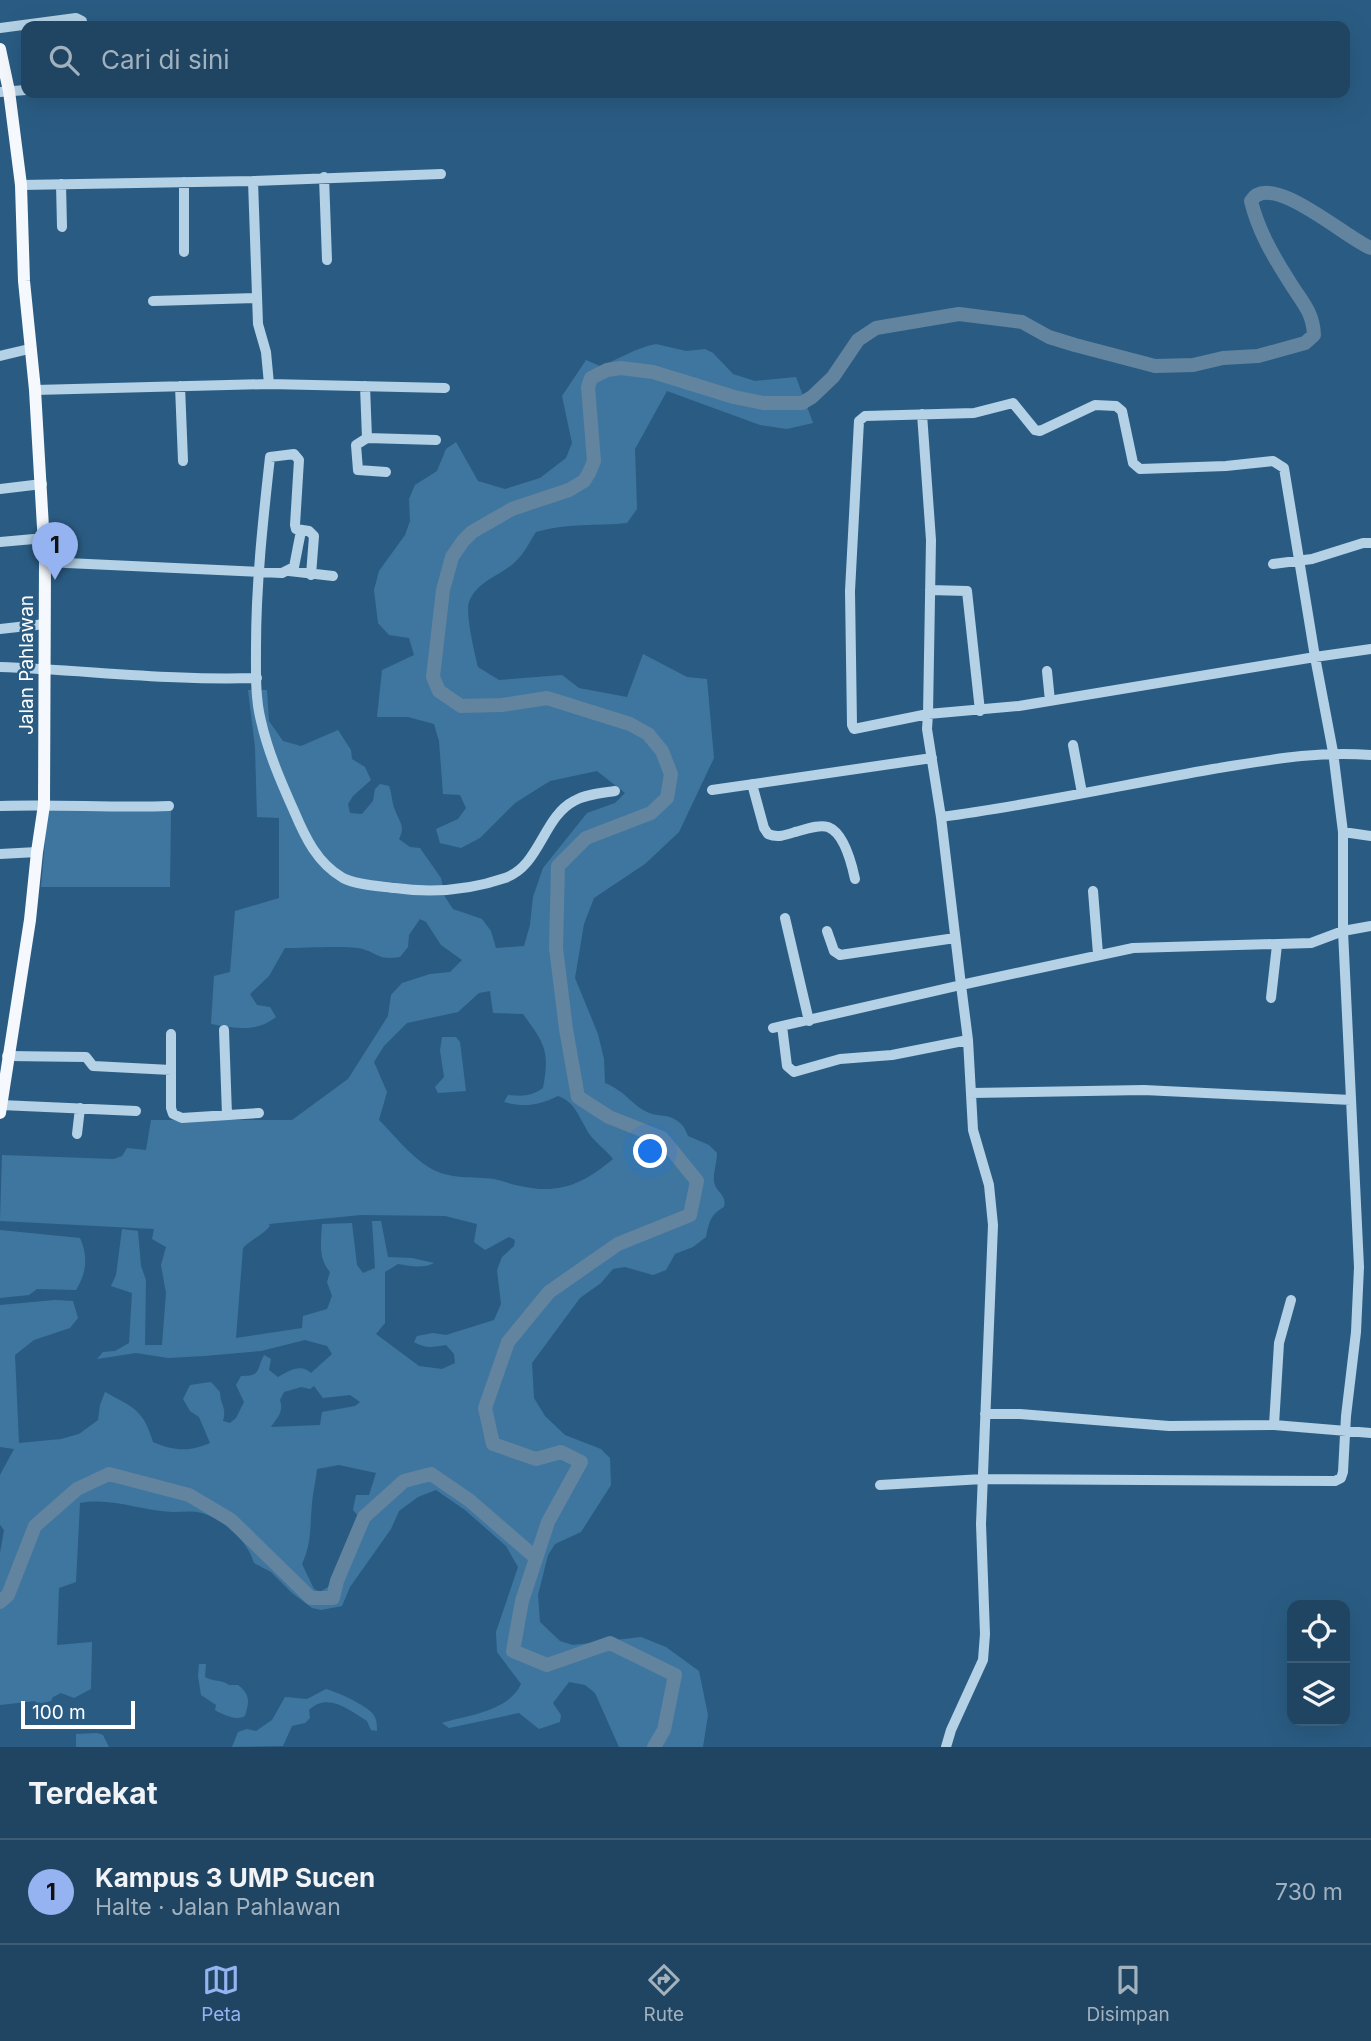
<!DOCTYPE html>
<html lang="id">
<head>
<meta charset="utf-8">
<style>
	:root { --surface:#204562; --page:#284c68; --text:#f1f3f6; --muted:#a2b1be; --line:#3d5d77; --accent:#95b2f1 }
	body { margin:0; font-family:Inter,sans-serif; background:var(--page); color:var(--text) }
	.controls { position:absolute; right:21px; bottom:21px; display:grid; overflow:hidden; border-radius:14px; box-shadow:0 7px 28px #0002 }
	.controls button { width:63px; height:63px; display:grid; place-items:center; padding:0; border:0; border-bottom:2px solid var(--line); background:var(--surface); color:var(--text); font:35px sans-serif }
	.scale { position:absolute; left:21px; bottom:18px; width:114px; box-sizing:border-box; padding-left:7px; border:4px solid #fff; border-top:0; font-size:19px; line-height:24px; white-space:nowrap; color:#fff; -webkit-text-stroke:5px #2a5c83; paint-order:stroke }
	.you { position:absolute; left:651px; top:1152px; width:24px; height:24px; margin:-18px; border:5px solid #fff; border-radius:50%; background:#1a73e8; box-shadow:0 0 0 10px #1a73e833 }
	.badge { display:grid; place-items:center; width:46px; height:46px; border-radius:50%; background:var(--accent); color:#111; font-size:23px; font-weight:700 }
	.pin { position:absolute; translate:-50% -58px; filter:drop-shadow(0 2px 4px #0008) }
	.pin::after { content:''; position:absolute; top:37px; width:24px; height:21px; background:inherit; clip-path:polygon(0 0,100% 0,50% 100%) }
	.list { margin:0; padding:0; list-style:none }
	h2 { display:flex; justify-content:space-between; align-items:center; height:91px; margin:0; padding:0 28px; font-size:30px }
	h2 small { font-size:23px; font-weight:400; color:var(--muted) }
	.list li { display:grid; grid-template-columns:46px 1fr auto; gap:21px; align-items:center; box-sizing:border-box; height:105px; padding:0 28px; border-top:2px solid var(--line) }
	.list b { display:block; font-size:26px; white-space:nowrap }
	.list p { margin:0; font-size:23px; white-space:nowrap; color:var(--muted) }
	.list em { font-size:23px; font-style:normal; color:var(--muted) }
	.icon { flex:none; width:38px; height:38px; fill:none; stroke:currentColor; stroke-width:2; stroke-linecap:round; stroke-linejoin:round }
	.map { position:relative; flex:none; width:1371px; height:1747px; overflow:hidden }
	.search { position:absolute; background:var(--surface); box-shadow:0 7px 28px #0002; left:21px; right:21px; top:21px; height:77px; display:flex; align-items:center; gap:18px; box-sizing:border-box; padding:0 24px; border-radius:14px; color:var(--muted); font-size:26px }
	.sheet { height:196px; background:var(--surface) }
	nav { display:flex; justify-content:space-around; align-items:center; box-sizing:border-box; height:98px; border-top:2px solid var(--line); background:var(--surface); font-size:19px; color:var(--muted) }
	nav a { display:grid; justify-items:center; gap:4px }
	nav .on { color:var(--accent) }
	.map>svg:first-child { display:block }
</style>
</head>
<body>
<div class="map">
<svg width="1371" height="1747" viewBox="0 0 1371 1747">
	<rect width="100%" height="100%" fill="#2a5c83"/>
	<!-- green -->
	<path fill="#3f769f" fill-rule="evenodd" d="M 656,344 L 686,351 L 705,349 L 713,353 L 733,374 L 755,381 L 796,377 L 813,423 L 787,429 L 760,425 L 667,391 L 635,449 L 637,509 L 627,523 C 597,526 565,523 536,532 C 529,543 524,554 514,563 C 498,577 477,581 469,602 C 465,613 475,655 478,667 L 499,680 L 562,675 L 579,688 L 627,697 L 643,654 L 687,677 L 707,679 L 714,758 L 679,832 L 645,864 L 594,898 L 584,924 L 575,978 L 598,1034 L 604,1059 L 605,1083 C 625,1091 632,1105 647,1112 C 656,1117 667,1114 674,1119 C 682,1123 685,1128 688,1136 L 709,1145 L 717,1153 C 717,1162 713,1173 714,1182 C 716,1193 727,1194 724,1207 C 711,1214 709,1222 706,1237 L 693,1247 L 675,1254 L 666,1270 L 653,1275 L 625,1267 L 613,1269 L 601,1283 L 580,1298 L 532,1363 L 534,1398 L 545,1416 L 565,1435 L 601,1449 L 610,1458 L 611,1485 L 581,1532 L 555,1544 L 548,1555 L 538,1595 L 540,1622 L 560,1641 L 573,1645 L 641,1637 L 666,1647 L 699,1671 L 708,1715 L 703,1747 L 619,1747 L 595,1693 L 585,1685 L 569,1682 L 553,1703 L 561,1715 L 560,1722 L 539,1729 L 519,1713 L 449,1728 L 442,1723 C 468,1715 508,1712 521,1684 L 497,1652 L 496,1632 L 518,1567 L 506,1546 L 465,1510 L 436,1490 L 418,1497 L 399,1511 L 391,1529 L 350,1587 L 342,1606 L 321,1610 L 312,1608 L 292,1593 L 271,1572 L 254,1563 C 248,1542 226,1522 205,1514 C 194,1510 184,1512 173,1512 C 141,1511 112,1497 80,1503 L 76,1582 L 59,1588 L 57,1645 L 92,1642 L 91,1689 L 74,1698 L 61,1693 L 53,1697 L 51,1701 L 37,1704 L 35,1701 L 0,1705 L 0,1553 L 4,1530 L 0,1525 L 0,1475 L 14,1449 L 0,1447 L 0,1305 L 55,1300 L 73,1301 L 78,1318 L 70,1328 L 34,1340 L 15,1355 L 19,1443 L 61,1439 L 79,1434 L 98,1420 L 100,1405 L 105,1392 C 134,1408 143,1409 153,1442 C 174,1451 189,1452 210,1443 L 199,1417 L 190,1411 L 183,1399 L 190,1385 L 211,1382 L 220,1392 C 220,1405 227,1406 223,1421 L 230,1423 L 236,1418 L 244,1402 L 236,1385 L 241,1376 C 261,1376 256,1371 264,1355 L 271,1359 L 269,1370 L 278,1377 C 289,1371 300,1363 311,1373 L 332,1354 L 327,1346 L 305,1340 L 261,1351 L 204,1356 L 168,1358 L 136,1353 L 97,1359 L 103,1352 L 115,1351 L 129,1343 L 132,1293 L 111,1286 L 116,1275 L 122,1229 L 138,1231 L 141,1266 L 146,1280 L 145,1345 L 162,1345 L 166,1293 L 161,1265 L 166,1247 L 152,1239 L 154,1229 L 0,1221 L 2,1155 L 114,1159 L 122,1156 L 127,1148 L 146,1150 L 151,1120 L 292,1120 L 348,1079 L 388,1016 L 391,995 L 402,983 L 430,974 L 450,972 L 462,960 L 441,945 L 426,922 L 420,919 L 409,935 L 408,947 L 400,957 C 378,960 381,955 363,949 C 351,945 302,948 285,948 L 269,976 L 250,994 L 257,1005 L 270,1007 L 276,1017 C 256,1033 235,1028 211,1024 L 214,976 L 230,972 L 235,911 L 279,898 L 279,818 L 257,817 L 255,747 L 248,690 L 267,690 L 269,721 L 283,741 L 301,746 L 338,730 L 351,750 L 352,759 L 365,767 L 371,780 L 353,796 L 348,804 L 350,813 L 362,814 L 373,801 L 375,789 L 380,784 L 389,786 C 392,794 392,803 395,810 C 399,822 406,826 399,839 L 410,847 L 420,848 L 441,878 L 445,897 L 453,909 L 482,919 L 491,931 L 496,948 L 524,946 L 530,925 L 533,897 L 543,868 L 587,813 L 615,803 L 625,793 L 597,771 L 550,781 L 515,803 L 480,838 L 461,848 L 440,843 L 436,829 L 458,819 L 466,808 L 460,795 L 443,794 L 439,741 L 434,724 L 408,717 L 377,717 L 382,670 L 414,655 L 409,638 L 389,635 L 378,623 L 374,590 L 379,571 L 405,535 L 410,521 L 409,499 L 415,485 L 437,471 L 446,449 L 456,442 L 478,481 L 505,489 L 540,478 L 566,458 L 572,443 L 562,396 L 586,360 L 600,366 C 620,359 635,348 656,344 ZM 490,991 L 493,1013 L 523,1014 C 545,1044 550,1051 543,1088 C 531,1097 522,1096 508,1095 L 504,1102 C 525,1108 539,1105 558,1096 C 576,1102 580,1120 590,1135 C 596,1143 606,1150 613,1159 C 583,1184 559,1195 520,1186 C 511,1184 502,1181 494,1179 C 472,1176 450,1180 430,1168 C 410,1156 396,1137 379,1120 L 387,1092 L 374,1062 L 384,1046 L 407,1023 L 458,1012 L 479,993 ZM 361,1215 L 445,1216 L 477,1224 L 474,1242 L 485,1250 L 509,1237 L 515,1240 L 514,1246 L 502,1257 L 497,1270 L 501,1304 L 494,1320 L 446,1335 L 433,1333 L 417,1336 L 414,1342 C 425,1349 434,1347 446,1345 L 454,1354 L 455,1363 L 442,1369 L 419,1366 L 376,1334 L 385,1323 L 385,1272 L 398,1264 C 410,1266 422,1269 434,1263 L 412,1258 L 388,1257 L 381,1221 L 372,1221 L 375,1268 L 363,1273 L 357,1265 L 352,1223 L 322,1224 C 321,1241 318,1259 330,1272 L 327,1282 L 332,1296 L 327,1309 L 303,1316 L 302,1328 L 236,1338 L 243,1248 C 251,1239 262,1236 270,1226 L 269,1224 ZM 314,1386 L 323,1398 L 350,1395 L 360,1402 L 355,1406 L 322,1412 L 320,1425 L 271,1427 C 277,1417 284,1413 280,1400 L 284,1392 L 301,1387 L 310,1389 ZM 339,1465 L 376,1473 L 369,1495 L 356,1495 L 353,1510 L 360,1518 L 348,1549 L 331,1577 L 328,1587 L 320,1592 L 314,1589 L 302,1564 C 312,1543 310,1524 312,1503 C 313,1491 316,1480 317,1469 Z
		M 48,807 L 171,810 L 170,887 L 41,887 Z
		M 442,1037 L 456,1037 L 460,1042 L 466,1091 L 438,1093 L 435,1087 L 444,1077 L 440,1050 Z
		M 0,1230 L 80,1238 C 88,1256 87,1272 76,1290 L 37,1289 L 29,1295 L 0,1298 Z
		M 199,1664 L 206,1664 L 205,1677 C 213,1682 222,1679 229,1685 L 238,1685 C 251,1695 249,1702 245,1716 C 237,1721 223,1715 215,1710 L 216,1705 L 201,1695 L 198,1676 Z
		M 326,1689 C 337,1692 366,1705 373,1714 C 377,1719 377,1726 377,1731 L 371,1730 L 367,1721 C 349,1710 328,1692 309,1710 L 310,1718 L 305,1723 L 292,1726 L 283,1746 L 232,1747 L 238,1732 L 247,1729 L 256,1731 L 272,1720 L 285,1697 L 307,1699 Z
		M 97,1733 L 103,1735 L 109,1747 L 76,1747 L 76,1734 Z"/>
	<g fill="none" stroke-linecap="round" stroke-linejoin="round">
		<!-- river -->
		<path stroke="#62849f" stroke-width="14" d="M 0,1602 L 8,1595 L 35,1526 L 77,1489 L 109,1474 L 189,1495 L 231,1520 L 311,1598 L 333,1598 L 337,1581 L 364,1517 L 404,1481 L 431,1474 L 469,1500 L 536,1558
			M 654,1747 L 664,1730 L 675,1675 L 610,1643 L 547,1665 L 513,1651 L 522,1601 L 548,1522 L 581,1462 L 561,1452 L 536,1459 L 493,1444 L 485,1408 L 508,1342 L 549,1292 L 618,1244 L 690,1215 L 697,1181 L 662,1138 L 609,1117 L 578,1097 L 566,1029 L 556,948 L 558,866 L 586,838 L 651,813 L 667,798 L 671,774 L 662,751 L 648,734 L 630,724 L 547,698 L 502,705 L 461,706 L 439,691 L 433,677 L 443,590 L 452,557 L 463,541 L 472,532 L 512,509 L 569,490 L 584,481 L 589,473 L 594,461 L 588,387 L 591,378 L 607,370 L 621,368 L 653,372 L 734,397 L 763,403 L 802,403 L 812,397 L 833,377 L 858,340 L 876,328 L 959,314 L 1022,322 L 1049,337 L 1075,345 L 1155,366 L 1193,365 L 1223,358 L 1258,356 L 1305,343 L 1314,335 C 1313,311 1301,301 1289,281 C 1273,256 1258,230 1251,201 C 1270,169 1348,240 1371,248"/>
		<!-- minor -->
		<path stroke="#b4d1e6" stroke-width="10" d="M 0,28 L 76,18 L 82,21 L 82,26
			M 0,92 L 26,90
			M 324,177 L 327,260
			M 253,181 L 258,324 L 266,352 L 269,384
			M 61,184 L 62,227
			M 21,185 L 253,181 L 441,174
			M 184,252 L 184,182
			M 153,301 L 257,298
			M 0,356 L 29,349
			M 180,386 L 183,461
			M 365,386 L 367,438 L 436,440
			M 35,390 L 269,384 L 445,388
			M 367,438 L 356,445 L 358,470 L 386,472
			M 0,489 L 42,484
			M 0,542 L 45,538
			M 45,562 L 282,573 L 294,567 L 301,531
			M 1273,564 L 1312,559 L 1363,543 L 1371,543
			M 289,571 L 333,576
			M 311,575 L 314,536 L 309,531 L 296,529 L 295,525 L 299,460 L 294,454 L 270,457 C 263,520 256,584 256,647 C 256,671 255,698 261,721 C 268,752 281,782 294,811 C 305,837 317,863 343,878 C 357,885 379,886 395,888 C 431,893 470,890 505,878 C 540,866 543,817 574,801 C 586,794 602,793 615,791
			M 930,590 L 967,591 L 980,711
			M 0,629 L 45,624
			M 0,667 C 86,670 171,681 257,678
			M 1047,671 L 1050,701
			M 1073,745 L 1082,793
			M 752,784 L 764,828 L 768,834 C 778,838 786,835 795,832 C 804,830 818,824 828,827 C 844,833 852,865 855,879
			M 712,790 L 932,758
			M 0,806 C 56,804 113,808 169,806
			M 941,817 C 1032,805 1122,785 1213,769 C 1270,760 1313,751 1371,755
			M 1343,832 L 1371,836
			M 0,854 L 37,852
			M 1093,891 L 1098,954
			M 785,918 L 809,1021
			M 827,931 L 834,951 L 840,955 L 955,938
			M 1271,998 L 1277,945
			M 782,1026 L 787,1066 L 794,1072 L 840,1059 L 892,1055 L 968,1040
			M 773,1028 L 961,985 L 941,817 L 927,729 L 928,714 L 1019,706 L 1315,657 L 1371,649
			M 224,1030 L 227,1115
			M 171,1034 L 171,1108 L 173,1114 L 182,1118 L 259,1113
			M 7,1056 L 86,1057 L 93,1066 L 171,1070
			M 971,1093 L 1144,1090 L 1351,1100
			M 1,1105 L 136,1111
			M 77,1134 L 80,1108
			M 985,1414 L 1020,1414 L 1169,1426 L 1274,1425 L 1371,1433
			M 1274,1425 L 1279,1343 L 1291,1300
			M 880,1485 L 983,1479 L 1335,1481 L 1341,1478 L 1343,1472 L 1346,1416 L 1356,1332 L 1359,1267 L 1343,931 L 1343,832 L 1333,752 L 1315,657 L 1284,468 L 1273,461 L 1226,466 L 1140,469 L 1133,463 L 1122,411 L 1116,406 L 1095,405 L 1040,431 L 1035,430 L 1013,403 L 974,413 L 865,416 L 859,421 L 850,591 L 852,725 L 854,729 L 928,714 L 931,540 L 922,414
			M 946,1747 L 951,1730 L 983,1660 L 985,1634 L 981,1524 L 993,1225 L 989,1185 L 973,1130 L 968,1040 L 961,985 L 1133,948 L 1311,943 L 1343,931 L 1371,926"/>
		<!-- major -->
		<path stroke="#f5f9fe" stroke-width="12" d="M 0,49 L 9,91 L 21,185 L 24,281 L 35,390 L 45,562 L 44,805 L 37,852 L 30,920 L 0,1113"/>
	</g>
	<g text-anchor="middle" dominant-baseline="central" stroke-width="5" stroke-linejoin="round" paint-order="stroke">
		<!-- street labels -->
		<g font-size="19" fill="#fff" stroke="#2a5c83">
			<text transform="translate(26 665) rotate(-90)">Jalan Pahlawan</text>
		</g>
	</g>
</svg>
<div class="controls">
<button><svg class="icon" aria-label="locate" viewBox="0 0 24 24"><circle cx="12" cy="12" r="6"/><path d="M12 2v4M12 18v4M2 12h4M18 12h4"/></svg></button>
<button><svg class="icon" aria-label="layers" viewBox="0 0 24 24"><path d="M12 4l9 5-9 5-9-5zM3 14l9 5 9-5"/></svg></button>
</div>
<div class="scale">100 m</div>
<div class="you"></div>
<div class="pin badge" style="left:55px;top:580px">1</div>
<div class="search"><svg class="icon" aria-label="search" viewBox="0 0 24 24"><circle cx="10" cy="10" r="6"/><path d="M15 15l6 6"/></svg>Cari di sini</div>
</div>
<section class="sheet">
<h2>Terdekat<small></small></h2>
<ul class="list">
<li><span class="badge">1</span><div><b>Kampus 3 UMP Sucen</b><p>Halte · Jalan Pahlawan</p></div><em>730 m</em></li>
</ul>
</section>
<nav>
<a class="on"><svg class="icon" aria-label="map" viewBox="0 0 24 24"><path d="M3 6l6-2 6 2 6-2v14l-6 2-6-2-6 2zM9 4v14M15 6v14"/></svg>Peta</a>
<a><svg class="icon" aria-label="directions" viewBox="0 0 24 24"><path d="M12 3l9 9-9 9-9-9zM9 14v-3h6M13 9l2 2-2 2"/></svg>Rute</a>
<a><svg class="icon" aria-label="saved" viewBox="0 0 24 24"><path d="M7 4h10v16l-5-4-5 4z"/></svg>Disimpan</a>
</nav>
</body>
</html>
